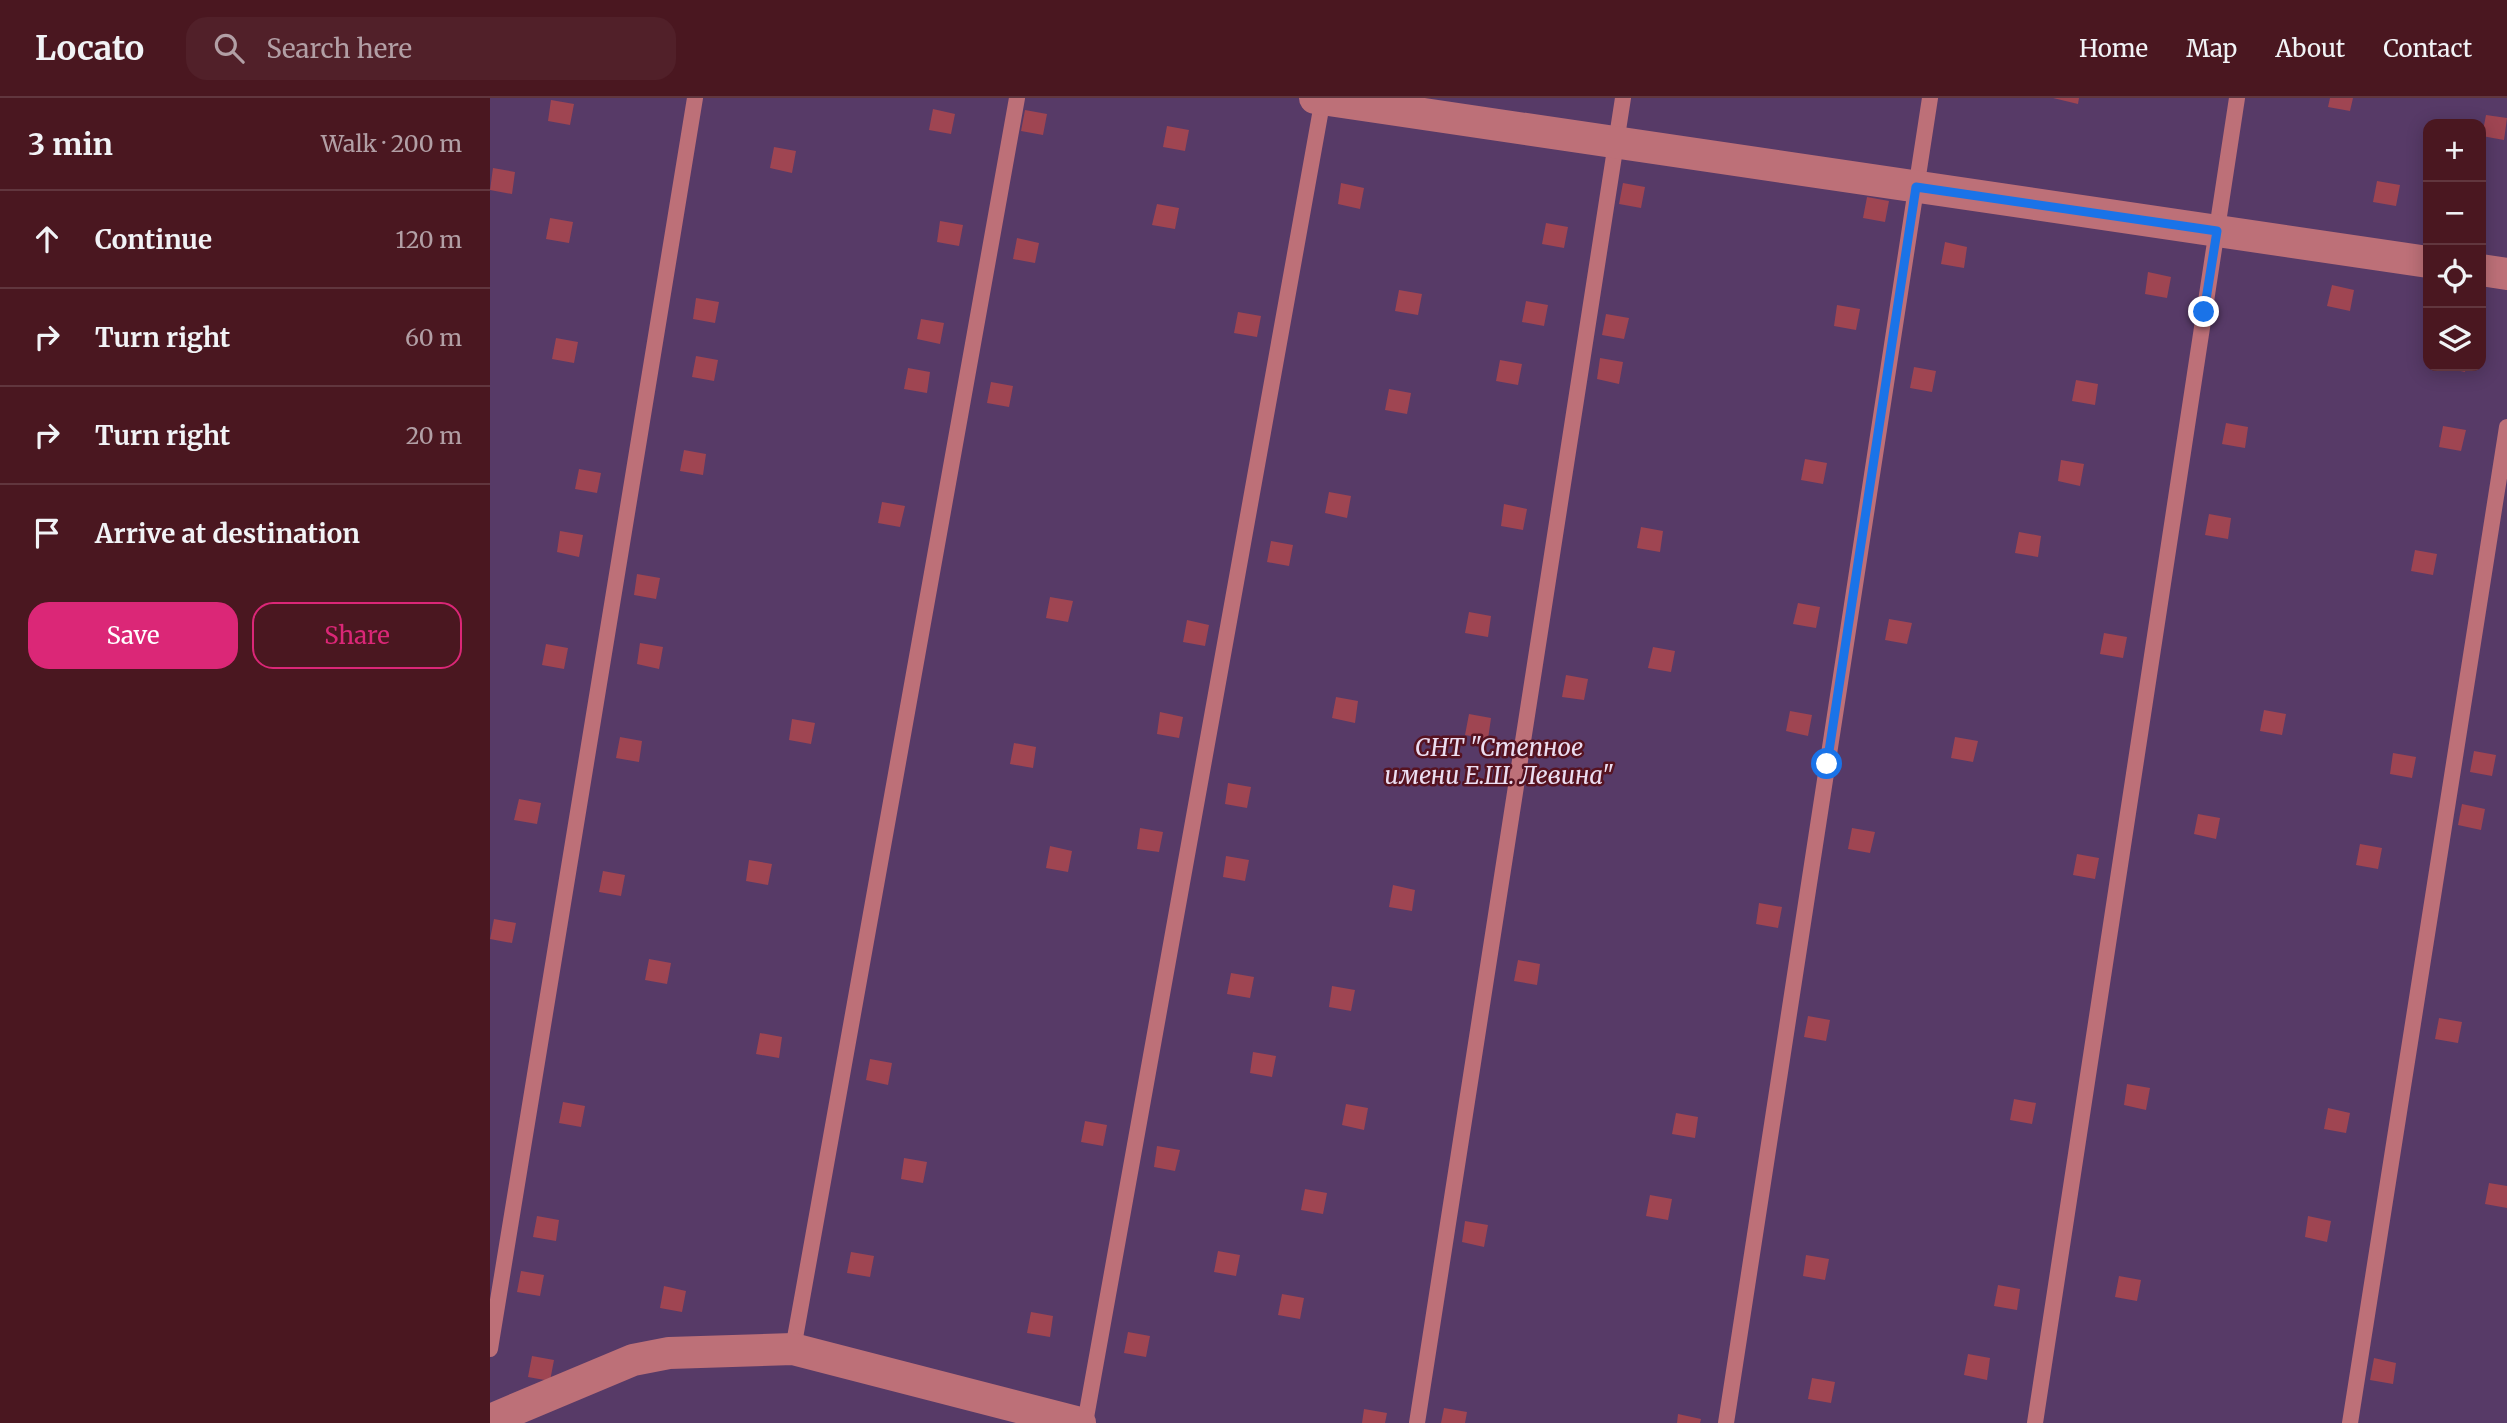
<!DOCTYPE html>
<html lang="en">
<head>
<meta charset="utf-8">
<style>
	:root { --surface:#4a1720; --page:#512029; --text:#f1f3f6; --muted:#b29fa5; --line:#61363e; --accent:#db2777 }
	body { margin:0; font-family:Merriweather,serif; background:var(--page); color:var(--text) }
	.controls { position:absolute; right:21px; top:21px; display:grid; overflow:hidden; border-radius:14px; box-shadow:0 4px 18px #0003 }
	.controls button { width:63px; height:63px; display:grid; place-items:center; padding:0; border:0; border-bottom:2px solid var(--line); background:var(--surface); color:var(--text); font:35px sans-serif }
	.stop { position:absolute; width:21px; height:21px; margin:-16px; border:5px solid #1a73e8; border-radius:50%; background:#fff }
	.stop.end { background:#1a73e8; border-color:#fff; box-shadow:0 2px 7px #0008 }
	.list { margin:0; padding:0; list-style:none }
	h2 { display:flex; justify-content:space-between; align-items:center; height:91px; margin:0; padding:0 28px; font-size:30px }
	h2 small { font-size:23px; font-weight:400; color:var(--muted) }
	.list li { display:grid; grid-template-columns:46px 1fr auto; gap:21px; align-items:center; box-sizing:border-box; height:98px; padding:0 28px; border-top:2px solid var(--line) }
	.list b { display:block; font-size:26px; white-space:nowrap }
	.list em { font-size:23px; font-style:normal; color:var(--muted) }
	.actions { display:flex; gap:14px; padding:21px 28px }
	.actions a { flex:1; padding:16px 0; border:2px solid var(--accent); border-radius:21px; text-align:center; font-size:24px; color:var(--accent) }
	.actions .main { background:var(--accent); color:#fff }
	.icon { flex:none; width:38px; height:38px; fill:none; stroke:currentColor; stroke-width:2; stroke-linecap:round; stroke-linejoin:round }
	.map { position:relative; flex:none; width:2017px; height:1325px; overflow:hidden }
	header { display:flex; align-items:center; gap:42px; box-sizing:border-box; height:98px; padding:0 35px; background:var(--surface); border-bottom:2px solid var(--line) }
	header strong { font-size:33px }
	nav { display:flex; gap:38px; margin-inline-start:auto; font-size:24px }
	.search { width:490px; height:63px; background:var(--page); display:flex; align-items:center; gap:18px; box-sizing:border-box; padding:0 24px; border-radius:21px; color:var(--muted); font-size:26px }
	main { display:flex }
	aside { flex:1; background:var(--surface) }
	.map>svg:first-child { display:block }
</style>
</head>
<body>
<header>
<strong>Locato</strong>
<div class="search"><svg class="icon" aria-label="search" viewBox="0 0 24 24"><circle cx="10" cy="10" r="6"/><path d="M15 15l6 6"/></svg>Search here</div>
<nav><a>Home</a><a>Map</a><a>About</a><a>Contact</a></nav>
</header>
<main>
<aside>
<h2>3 min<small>Walk · 200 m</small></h2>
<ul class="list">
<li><svg class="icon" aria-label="ahead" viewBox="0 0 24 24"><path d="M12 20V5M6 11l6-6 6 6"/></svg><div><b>Continue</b></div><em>120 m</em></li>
<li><svg class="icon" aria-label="right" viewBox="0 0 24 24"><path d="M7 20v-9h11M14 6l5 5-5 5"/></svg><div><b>Turn right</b></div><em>60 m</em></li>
<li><svg class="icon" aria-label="right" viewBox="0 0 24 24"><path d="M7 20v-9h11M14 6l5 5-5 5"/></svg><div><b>Turn right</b></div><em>20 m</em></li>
<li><svg class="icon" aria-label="arrive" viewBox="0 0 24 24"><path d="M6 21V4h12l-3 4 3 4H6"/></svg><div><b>Arrive at destination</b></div></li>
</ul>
<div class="actions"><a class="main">Save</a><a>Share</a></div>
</aside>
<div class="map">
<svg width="2017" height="1325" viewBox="0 0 2017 1325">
	<rect width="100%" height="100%" fill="#631f2b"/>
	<!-- green -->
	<path fill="#573a67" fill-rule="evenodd" d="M 0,0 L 2017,0 L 2017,1325 L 0,1325 ZM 1938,26 L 1991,26 L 1991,268 L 1938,268 Z"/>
	<!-- building -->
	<path fill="#9f4552" d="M 1563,0 L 1589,0 L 1588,6 Z
		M 1840,0 L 1863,0 L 1860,13 L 1838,9 Z
		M 61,2 L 84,6 L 80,27 L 58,23 Z
		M 443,11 L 465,16 L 461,36 L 439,32 Z
		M 535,12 L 557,16 L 553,37 L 531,33 Z
		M 1996,17 L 2017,20 L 2014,42 L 1992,38 Z
		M 677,28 L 699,32 L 695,53 L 673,49 Z
		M 284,49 L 306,53 L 302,75 L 280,70 Z
		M 3,70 L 25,74 L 22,96 L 0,92 Z
		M 1887,83 L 1910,87 L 1906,108 L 1883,104 Z
		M 851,85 L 874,90 L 870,111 L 848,106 Z
		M 1133,85 L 1155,89 L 1151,110 L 1129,106 Z
		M 1377,99 L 1399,103 L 1395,124 L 1373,120 Z
		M 667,106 L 689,110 L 685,131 L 662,127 Z
		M 60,120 L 83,124 L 79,145 L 56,141 Z
		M 450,123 L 473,127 L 469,148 L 447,144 Z
		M 1056,125 L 1078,129 L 1074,150 L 1052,146 Z
		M 527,140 L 549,145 L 545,165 L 523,161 Z
		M 1455,144 L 1477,149 L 1474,170 L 1451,166 Z
		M 1658,174 L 1681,179 L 1677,200 L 1655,196 Z
		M 1842,187 L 1864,192 L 1860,213 L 1837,208 Z
		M 909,192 L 932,196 L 928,217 L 905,213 Z
		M 206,200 L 229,204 L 225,225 L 203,221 Z
		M 1036,203 L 1058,207 L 1054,228 L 1032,224 Z
		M 1347,207 L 1370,211 L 1366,232 L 1344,228 Z
		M 748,214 L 771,218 L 767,239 L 744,235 Z
		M 1116,216 L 1139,220 L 1134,241 L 1112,237 Z
		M 431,221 L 454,225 L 450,246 L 427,241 Z
		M 66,240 L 88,244 L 84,265 L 62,261 Z
		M 206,258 L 228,262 L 224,283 L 202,279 Z
		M 1110,260 L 1133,264 L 1129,286 L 1107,281 Z
		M 1010,262 L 1032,266 L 1028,287 L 1006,283 Z
		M 1948,268 L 1976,268 L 1975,274 Z
		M 1424,269 L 1446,273 L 1442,294 L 1420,290 Z
		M 418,270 L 440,274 L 437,295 L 414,291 Z
		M 1586,282 L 1608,286 L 1605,307 L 1582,303 Z
		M 501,284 L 523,288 L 519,309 L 497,305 Z
		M 899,291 L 921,295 L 917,316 L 895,312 Z
		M 1736,325 L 1758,329 L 1755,350 L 1732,346 Z
		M 1953,328 L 1976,332 L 1971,353 L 1949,349 Z
		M 194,352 L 216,356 L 213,377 L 190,373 Z
		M 1315,361 L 1337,365 L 1333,386 L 1311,382 Z
		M 1571,362 L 1594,366 L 1590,388 L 1568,383 Z
		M 89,371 L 111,375 L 107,395 L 85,391 Z
		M 839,394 L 861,398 L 857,420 L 835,415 Z
		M 392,404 L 415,408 L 410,429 L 388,425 Z
		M 1014,406 L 1037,411 L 1033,432 L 1011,428 Z
		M 1719,416 L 1741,420 L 1738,441 L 1715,437 Z
		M 1151,429 L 1173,433 L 1170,454 L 1147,450 Z
		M 70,433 L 93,437 L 89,459 L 67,454 Z
		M 1529,434 L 1551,438 L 1548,459 L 1525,455 Z
		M 781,443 L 803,447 L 799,468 L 777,464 Z
		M 1925,452 L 1947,456 L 1943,477 L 1921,473 Z
		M 147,476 L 170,480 L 166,501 L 144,497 Z
		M 560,499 L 583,503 L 578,524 L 556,520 Z
		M 1308,505 L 1330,509 L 1326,530 L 1303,526 Z
		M 979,514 L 1001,518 L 998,539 L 975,535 Z
		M 1399,521 L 1422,525 L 1417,546 L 1395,542 Z
		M 697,522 L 719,527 L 715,548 L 693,544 Z
		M 1614,535 L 1637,539 L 1633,560 L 1610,556 Z
		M 150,545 L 173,549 L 169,571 L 147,566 Z
		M 56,546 L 78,550 L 74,571 L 52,567 Z
		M 1163,549 L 1185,553 L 1181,574 L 1158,570 Z
		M 1076,577 L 1098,581 L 1094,602 L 1072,599 Z
		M 846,599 L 868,603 L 865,625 L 842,620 Z
		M 1774,612 L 1796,616 L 1792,637 L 1770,633 Z
		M 1300,613 L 1322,617 L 1318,638 L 1296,633 Z
		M 670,614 L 693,619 L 689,640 L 667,636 Z
		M 979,616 L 1001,620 L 998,641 L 975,637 Z
		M 302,621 L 325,625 L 321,646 L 299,642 Z
		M 130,639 L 152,643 L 149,664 L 126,660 Z
		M 1465,639 L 1488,643 L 1483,664 L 1461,660 Z
		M 524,645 L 546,649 L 543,670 L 520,666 Z
		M 1984,653 L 2006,657 L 2002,678 L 1980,674 Z
		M 1903,655 L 1926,659 L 1922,680 L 1900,676 Z
		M 738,685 L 761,689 L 757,710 L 735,706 Z
		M 29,701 L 51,705 L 47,726 L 24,722 Z
		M 1972,706 L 1995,711 L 1991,732 L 1968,727 Z
		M 1708,716 L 1730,720 L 1726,741 L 1704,736 Z
		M 650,730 L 673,734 L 669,754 L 647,751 Z
		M 1362,730 L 1385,734 L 1380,755 L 1358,751 Z
		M 1870,746 L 1892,750 L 1888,771 L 1866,767 Z
		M 560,748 L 582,753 L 578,774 L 556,770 Z
		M 1587,756 L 1609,760 L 1605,781 L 1583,777 Z
		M 736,758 L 759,762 L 755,783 L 733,779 Z
		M 259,762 L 282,766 L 278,787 L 256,783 Z
		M 113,773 L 135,777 L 131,798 L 109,794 Z
		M 903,787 L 925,792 L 922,813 L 899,809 Z
		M 1269,805 L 1292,809 L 1288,830 L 1266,826 Z
		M 4,821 L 26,825 L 22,845 L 0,841 Z
		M 159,861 L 181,865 L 177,886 L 155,882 Z
		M 1028,862 L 1050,866 L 1047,887 L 1024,883 Z
		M 741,875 L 764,879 L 760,900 L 737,896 Z
		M 842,888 L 865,892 L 861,913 L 839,909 Z
		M 1318,918 L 1340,922 L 1336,943 L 1314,939 Z
		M 1949,920 L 1972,924 L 1968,945 L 1945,941 Z
		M 270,935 L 292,939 L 289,960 L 266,956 Z
		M 763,954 L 786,958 L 782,979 L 760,975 Z
		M 380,961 L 402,965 L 398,987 L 376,982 Z
		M 1637,986 L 1660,990 L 1656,1012 L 1634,1007 Z
		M 1524,1001 L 1546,1005 L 1542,1026 L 1520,1022 Z
		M 73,1004 L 95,1008 L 91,1029 L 69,1025 Z
		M 856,1006 L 878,1010 L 874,1032 L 852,1027 Z
		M 1838,1010 L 1860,1015 L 1856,1035 L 1834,1031 Z
		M 1186,1015 L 1208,1019 L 1205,1040 L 1182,1036 Z
		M 595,1023 L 617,1027 L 613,1048 L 591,1044 Z
		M 667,1048 L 690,1052 L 685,1073 L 664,1069 Z
		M 414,1060 L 437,1064 L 433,1085 L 411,1081 Z
		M 1999,1085 L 2017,1088 L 2017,1110 L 1995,1106 Z
		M 815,1091 L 837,1095 L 833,1116 L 811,1112 Z
		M 1160,1097 L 1182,1101 L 1178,1122 L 1156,1118 Z
		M 47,1118 L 69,1122 L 66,1143 L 43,1139 Z
		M 1818,1118 L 1841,1123 L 1837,1144 L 1815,1139 Z
		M 975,1123 L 998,1127 L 994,1149 L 972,1144 Z
		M 728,1153 L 750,1157 L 746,1178 L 724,1174 Z
		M 361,1154 L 384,1158 L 380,1179 L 357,1175 Z
		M 1316,1157 L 1339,1161 L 1335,1182 L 1313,1178 Z
		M 31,1173 L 54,1177 L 50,1198 L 27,1194 Z
		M 1629,1178 L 1651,1182 L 1647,1203 L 1625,1199 Z
		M 1508,1187 L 1530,1191 L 1527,1212 L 1504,1208 Z
		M 174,1188 L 196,1193 L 192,1214 L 170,1210 Z
		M 792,1196 L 814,1200 L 810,1221 L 788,1217 Z
		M 541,1214 L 563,1218 L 560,1239 L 537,1235 Z
		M 638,1234 L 660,1238 L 656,1259 L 634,1255 Z
		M 1478,1256 L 1500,1260 L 1497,1282 L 1474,1277 Z
		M 42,1258 L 64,1262 L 60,1283 L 38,1279 Z
		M 1884,1260 L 1906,1265 L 1903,1286 L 1880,1282 Z
		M 1322,1280 L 1345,1284 L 1341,1305 L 1318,1301 Z
		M 954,1310 L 977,1314 L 975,1325 L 951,1325 Z
		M 874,1311 L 897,1315 L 895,1325 L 872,1325 Z
		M 1188,1316 L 1211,1321 L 1210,1325 L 1187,1325 Z"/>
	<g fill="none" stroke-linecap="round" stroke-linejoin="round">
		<!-- lane -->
		<path stroke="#bd7078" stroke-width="16" d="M 0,1251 L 205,0
			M 303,1251 L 527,0
			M 595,1325 L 833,0
			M 927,1325 L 1133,0
			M 1236,1325 L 1440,0
			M 1545,1325 L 1747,0
			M 1860,1325 L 2017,329"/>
		<!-- street -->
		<path stroke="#bd7078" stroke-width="32" d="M 825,0 L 1938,164
			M 1991,172 L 2017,176
			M 0,1322 L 143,1262 L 179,1255 L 303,1251 L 590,1325"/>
	</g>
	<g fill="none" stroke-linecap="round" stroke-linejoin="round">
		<!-- route -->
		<path stroke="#1a73e8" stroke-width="9" d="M 1337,666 L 1426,89 L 1727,133 L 1714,214"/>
	</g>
	<g text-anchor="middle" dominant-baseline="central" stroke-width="5" stroke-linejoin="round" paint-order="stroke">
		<!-- park labels -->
		<g font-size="24" font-style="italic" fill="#ebdef2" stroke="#561321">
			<text x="1009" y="649">СНТ "Степное<tspan x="1009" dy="28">имени Е.Ш. Левина"</tspan></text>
		</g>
	</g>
</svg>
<div class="controls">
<button>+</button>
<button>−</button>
<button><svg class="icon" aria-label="locate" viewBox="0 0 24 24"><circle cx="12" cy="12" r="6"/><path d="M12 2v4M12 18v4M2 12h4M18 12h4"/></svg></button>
<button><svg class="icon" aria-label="layers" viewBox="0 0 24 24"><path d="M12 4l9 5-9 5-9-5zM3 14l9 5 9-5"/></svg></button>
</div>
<div class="stop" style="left:1337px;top:666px"></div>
<div class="stop end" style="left:1714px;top:214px"></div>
</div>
</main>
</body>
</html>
